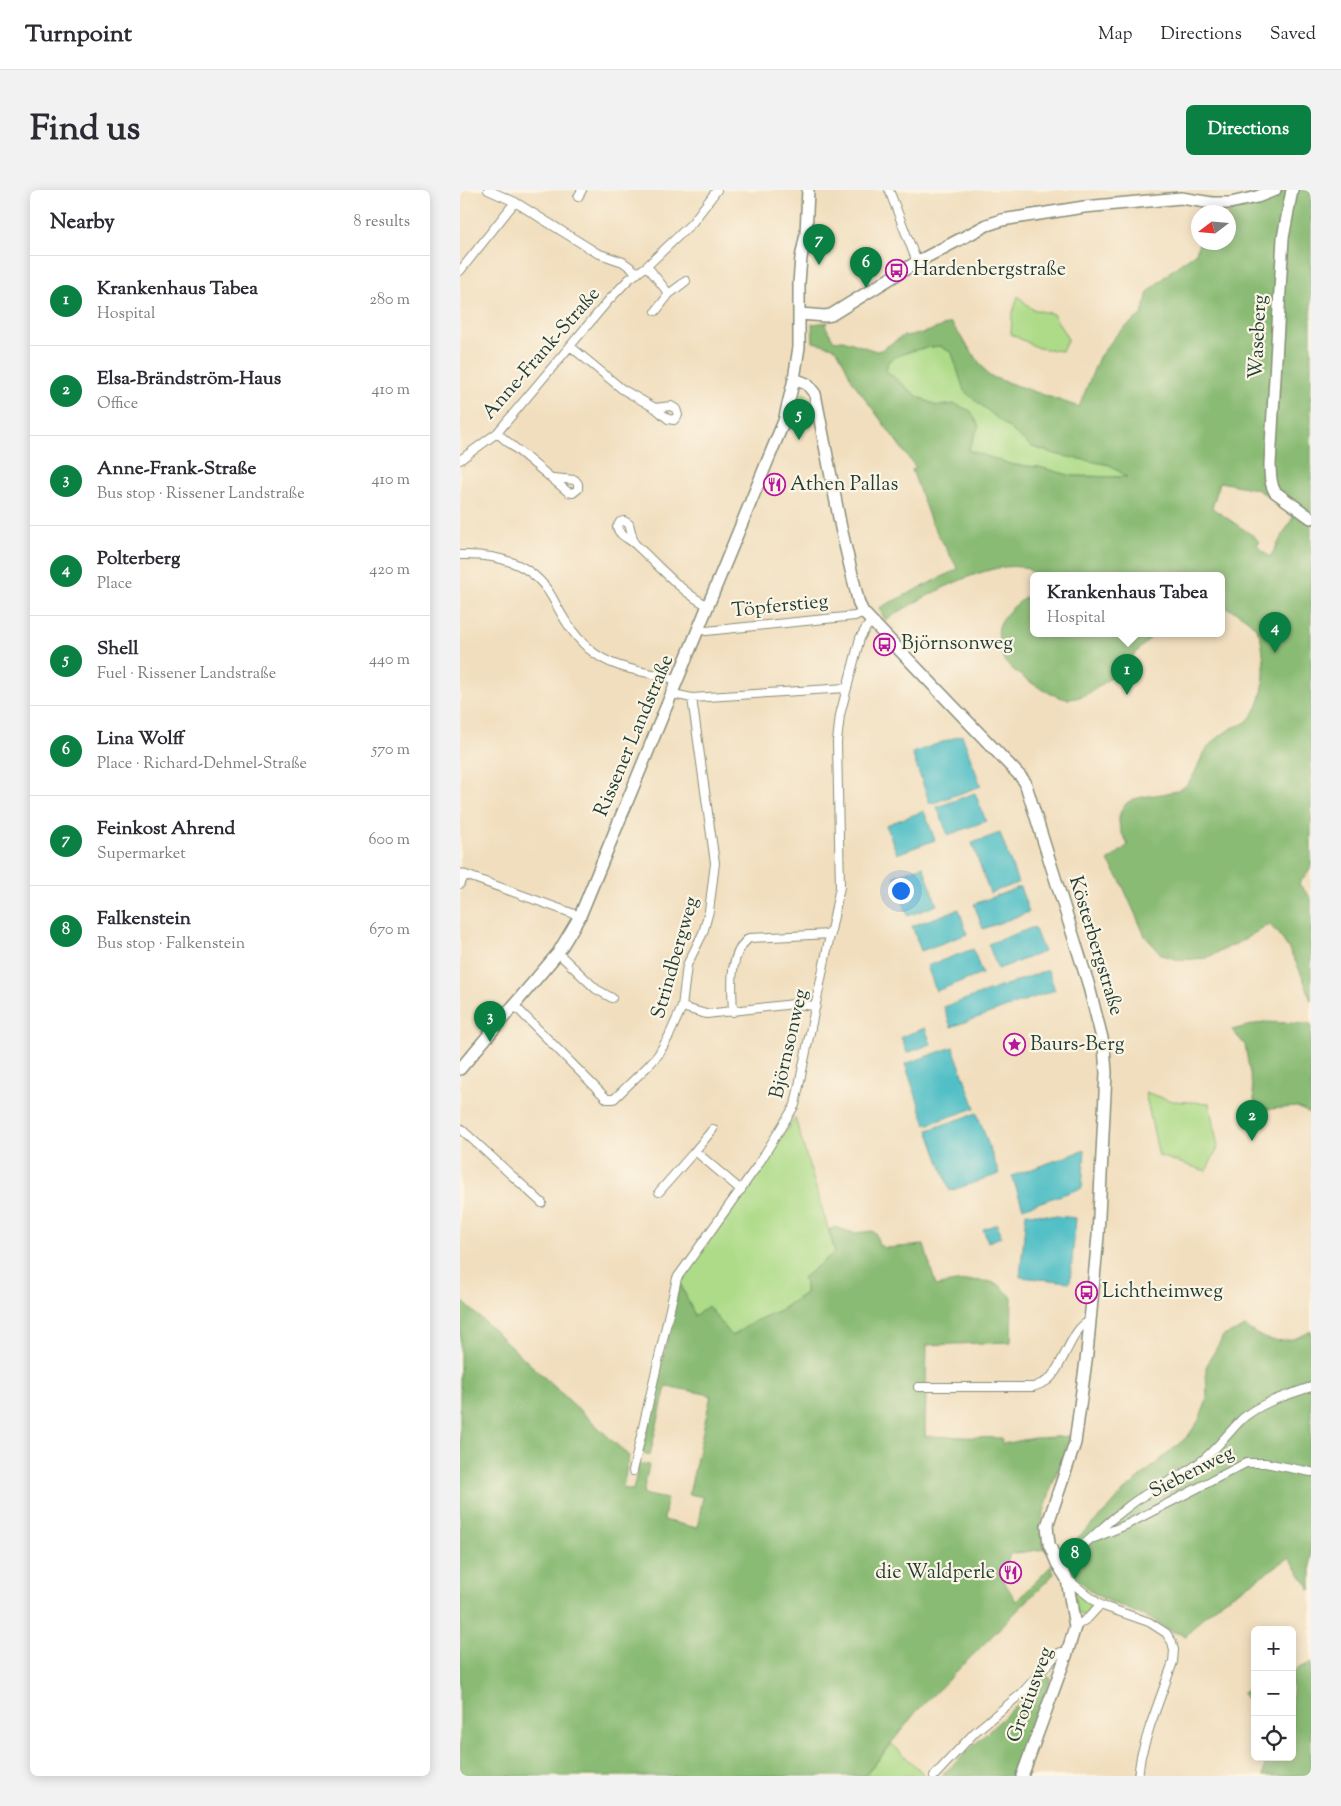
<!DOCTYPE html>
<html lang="en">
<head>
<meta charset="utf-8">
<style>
	:root { --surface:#fff; --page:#f2f2f3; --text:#2b2b33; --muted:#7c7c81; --line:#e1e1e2; --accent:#0b8043 }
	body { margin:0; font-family:"Sorts Mill Goudy",serif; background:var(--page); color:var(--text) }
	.controls { position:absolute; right:15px; bottom:15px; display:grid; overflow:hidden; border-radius:8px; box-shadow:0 2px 12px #0003 }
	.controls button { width:45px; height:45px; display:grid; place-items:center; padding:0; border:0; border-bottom:1px solid var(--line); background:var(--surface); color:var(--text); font:25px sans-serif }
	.compass { position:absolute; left:731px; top:15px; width:45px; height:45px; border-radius:50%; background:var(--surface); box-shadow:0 2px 12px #0003; rotate:254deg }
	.you { position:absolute; left:440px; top:700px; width:18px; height:18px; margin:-12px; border:4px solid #fff; border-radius:50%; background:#1a73e8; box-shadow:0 0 0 8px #1a73e833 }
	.badge { display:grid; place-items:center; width:32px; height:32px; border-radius:50%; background:var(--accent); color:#fff; font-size:16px; font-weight:700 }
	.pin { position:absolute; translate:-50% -41px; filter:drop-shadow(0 1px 2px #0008) }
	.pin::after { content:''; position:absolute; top:26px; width:18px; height:15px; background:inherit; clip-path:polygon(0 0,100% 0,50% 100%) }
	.popup { position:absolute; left:570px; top:382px; width:195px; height:65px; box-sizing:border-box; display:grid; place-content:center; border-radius:8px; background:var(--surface); filter:drop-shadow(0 1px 4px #0005); font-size:16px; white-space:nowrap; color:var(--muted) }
	.popup b { font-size:19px; color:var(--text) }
	.popup::after { content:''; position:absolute; left:50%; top:100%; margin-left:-10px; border:10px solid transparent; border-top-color:var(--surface) }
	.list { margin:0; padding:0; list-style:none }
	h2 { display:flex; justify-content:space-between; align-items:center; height:65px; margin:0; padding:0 20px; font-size:21px }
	h2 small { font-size:16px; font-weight:400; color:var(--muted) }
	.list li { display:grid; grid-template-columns:32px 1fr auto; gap:15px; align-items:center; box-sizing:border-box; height:90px; padding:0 20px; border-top:1px solid var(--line) }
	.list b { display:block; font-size:19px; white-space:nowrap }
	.list p { margin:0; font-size:16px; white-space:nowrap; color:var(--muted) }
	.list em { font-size:16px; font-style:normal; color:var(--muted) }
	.icon { flex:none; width:28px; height:28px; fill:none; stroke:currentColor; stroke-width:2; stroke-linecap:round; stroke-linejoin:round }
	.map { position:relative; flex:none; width:851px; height:1586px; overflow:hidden; border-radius:8px }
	header { display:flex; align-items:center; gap:30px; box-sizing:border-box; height:70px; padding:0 25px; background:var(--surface); border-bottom:1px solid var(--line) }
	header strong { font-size:24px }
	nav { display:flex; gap:28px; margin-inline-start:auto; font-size:18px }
	.intro { display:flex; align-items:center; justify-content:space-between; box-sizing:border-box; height:120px; padding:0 30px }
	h1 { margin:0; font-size:35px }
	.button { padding:12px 22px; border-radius:8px; background:var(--accent); color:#fff; font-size:18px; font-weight:700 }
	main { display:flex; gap:30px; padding:0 30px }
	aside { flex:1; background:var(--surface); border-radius:8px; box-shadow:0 2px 12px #0003 }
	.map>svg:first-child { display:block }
</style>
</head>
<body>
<header>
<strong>Turnpoint</strong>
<nav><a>Map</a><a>Directions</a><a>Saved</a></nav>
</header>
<div class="intro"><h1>Find us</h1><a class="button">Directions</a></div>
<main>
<aside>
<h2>Nearby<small>8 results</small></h2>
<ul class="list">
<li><span class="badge">1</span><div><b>Krankenhaus Tabea</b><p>Hospital</p></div><em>280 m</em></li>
<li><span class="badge">2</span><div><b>Elsa-Brändström-Haus</b><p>Office</p></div><em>410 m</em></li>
<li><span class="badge">3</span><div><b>Anne-Frank-Straße</b><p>Bus stop · Rissener Landstraße</p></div><em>410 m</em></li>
<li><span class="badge">4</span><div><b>Polterberg</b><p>Place</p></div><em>420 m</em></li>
<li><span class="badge">5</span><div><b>Shell</b><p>Fuel · Rissener Landstraße</p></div><em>440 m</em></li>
<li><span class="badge">6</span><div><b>Lina Wolff</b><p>Place · Richard-Dehmel-Straße</p></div><em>570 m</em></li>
<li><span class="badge">7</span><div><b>Feinkost Ahrend</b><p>Supermarket</p></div><em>600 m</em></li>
<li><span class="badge">8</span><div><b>Falkenstein</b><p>Bus stop · Falkenstein</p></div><em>670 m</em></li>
</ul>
</aside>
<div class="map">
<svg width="851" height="1586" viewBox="0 0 851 1586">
	<rect width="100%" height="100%" fill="#fcf5e5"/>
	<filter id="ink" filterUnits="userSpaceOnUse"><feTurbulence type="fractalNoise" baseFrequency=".02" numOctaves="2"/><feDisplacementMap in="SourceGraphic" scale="10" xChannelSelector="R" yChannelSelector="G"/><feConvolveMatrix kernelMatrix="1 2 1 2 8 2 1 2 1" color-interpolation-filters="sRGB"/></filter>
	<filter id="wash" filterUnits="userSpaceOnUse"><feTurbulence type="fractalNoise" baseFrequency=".0096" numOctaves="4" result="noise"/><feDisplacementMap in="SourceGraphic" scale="20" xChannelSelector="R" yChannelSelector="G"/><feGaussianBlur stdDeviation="1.12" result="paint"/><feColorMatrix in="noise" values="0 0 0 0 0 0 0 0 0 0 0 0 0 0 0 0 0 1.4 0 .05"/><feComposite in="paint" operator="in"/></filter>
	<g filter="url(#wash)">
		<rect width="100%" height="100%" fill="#f1debe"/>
		<!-- green -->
		<path fill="#addb88" stroke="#668c5e" d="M 558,106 L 572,119 L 593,124 L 608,149 L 602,161 L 578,158 L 551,144 L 552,126 Z
			M 480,156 L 492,163 L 496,175 L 528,220 L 572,256 L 599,265 L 650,275 L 667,287 L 612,286 L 579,277 L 553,275 L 508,260 L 519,236 L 495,214 L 477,216 L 457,206 L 426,181 L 428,171 C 447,161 459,158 480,156 Z
			M 343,203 C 352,206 352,214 354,223 L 350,230 L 349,229 L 349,223 L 338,222 L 336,228 L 335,224 Z
			M 685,902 L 712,911 L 749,913 L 758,957 L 746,981 L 699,966 Z
			M 335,928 L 375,1062 L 343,1088 L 345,1092 L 345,1103 L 322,1119 L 295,1131 L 272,1146 L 248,1117 L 235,1126 L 220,1093 L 277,1014 Z
			M 618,1401 C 624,1407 633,1412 631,1421 C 627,1426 621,1426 617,1422 L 614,1402 Z
			M 432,1554 L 466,1586 L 405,1586 Z"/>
		<!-- forest -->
		<path fill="#8abb74" stroke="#547c54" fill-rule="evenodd" d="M 825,0 L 851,0 L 851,678 L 839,694 L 851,708 L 851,811 C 842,783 830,754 809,734 L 780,752 L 746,768 L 719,770 L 702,765 L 685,746 L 661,692 L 648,671 L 668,655 C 661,642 654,630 664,616 C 674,602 711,608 725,596 C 736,587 738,571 746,560 C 752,552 763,543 772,538 C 776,536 782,535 786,532 C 806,514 806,480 802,456 C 801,453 801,448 800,445 C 793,430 775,420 761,416 L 761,386 L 577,386 C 574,384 571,381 568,379 C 534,365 455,412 425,430 L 419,418 L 498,379 L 471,332 L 452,280 L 456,278 L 393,192 L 379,163 L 373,157 L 353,152 L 352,134 L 369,132 L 365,135 L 374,151 L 383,150 L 416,161 L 421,160 L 443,146 L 461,144 L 491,133 L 529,186 L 619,217 L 639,167 L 658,143 L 682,124 L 688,102 L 713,79 L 736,63 L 739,53 L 768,52 L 768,22 L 750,22 L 752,16 L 802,8 ZM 480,156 L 492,163 L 504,201 L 572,257 L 599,265 L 650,275 L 667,287 L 612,286 L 579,277 L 553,275 L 508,260 L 519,236 L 511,221 L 495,214 L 477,216 L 457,206 L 426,181 L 428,171 C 447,161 459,158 480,156 ZM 760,292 L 796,299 L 812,308 L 835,324 L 810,367 L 797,356 L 799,352 L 795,347 L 752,318 Z
			M 573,401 L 573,444 L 694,444 C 677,461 644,499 622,506 C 618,508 611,509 607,509 C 591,507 550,482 543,468 C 540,460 537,446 539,437 C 543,422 562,411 573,401 Z
			M 803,832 L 851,834 L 851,924 L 837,917 L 796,920 L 785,855 L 772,840 Z
			M 375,1037 L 394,1043 L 413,1041 L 416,1044 L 419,1055 L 425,1058 L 464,1055 L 476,1096 C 491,1092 522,1087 537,1094 C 542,1096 547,1103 552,1107 L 551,1152 L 467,1155 L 465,1246 L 542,1248 L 542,1254 L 574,1248 L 611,1246 L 591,1298 L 579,1339 L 585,1359 L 550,1364 L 542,1388 L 556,1411 L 591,1376 L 594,1384 L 456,1522 L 405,1586 L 0,1586 L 0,1109 L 169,1266 L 163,1298 L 173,1300 L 179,1273 L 189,1275 L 183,1304 L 207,1309 L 204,1330 L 237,1338 L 243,1307 L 229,1304 L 251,1205 L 206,1196 L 190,1265 L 182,1263 L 220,1093 L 235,1126 L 248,1116 L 272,1146 L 295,1131 L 322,1119 L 345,1103 L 345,1092 L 343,1088 L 375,1062 L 369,1040 Z
			M 785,1137 C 792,1141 800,1147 807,1149 C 822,1153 838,1149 851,1141 L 851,1400 L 829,1368 L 760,1413 L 743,1427 L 726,1446 L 706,1439 L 696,1431 L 644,1409 L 632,1402 L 614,1386 L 598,1362 L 607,1358 L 650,1317 L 663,1302 L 728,1246 L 739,1230 L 747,1210 L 746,1177 L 763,1146 Z
			M 851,1473 L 851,1586 L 803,1586 L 806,1567 L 832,1567 L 832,1481 Z
			M 587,1487 L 591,1488 L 554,1586 L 481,1586 Z
			M 795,1497 L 795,1522 L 782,1503 Z"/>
		<!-- water -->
		<path fill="#51bfc6" stroke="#387e7d" d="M 502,545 L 521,596 L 470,614 L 452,563 Z
			M 515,603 L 526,631 L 488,645 L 477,617 Z
			M 464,621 L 475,650 L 437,664 L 426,635 Z
			M 540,643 L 558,693 L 530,703 L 512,653 Z
			M 463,676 L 477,715 L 448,726 L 434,686 Z
			M 560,697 L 569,722 L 523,739 L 514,714 Z
			M 499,719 L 507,744 L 461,761 L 452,736 Z
			M 574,737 L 584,762 L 538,779 L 528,754 Z
			M 513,759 L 522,784 L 476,801 L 467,776 Z
			M 588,780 L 595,800 L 491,837 L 484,817 Z
			M 465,838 L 471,854 L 447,863 L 441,847 Z
			M 493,857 L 515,918 L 466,935 L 445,874 Z
			M 517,923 L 539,984 L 490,1001 L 468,940 Z
			M 625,960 L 622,998 L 563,1018 L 552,986 Z
			M 566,1023 L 616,1028 L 610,1092 L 560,1087 Z
			M 537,1034 L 541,1047 L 528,1052 L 523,1039 Z"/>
	</g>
	<g filter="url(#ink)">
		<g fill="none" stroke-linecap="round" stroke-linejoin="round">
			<defs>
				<path id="street" d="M 28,0 L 55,12 L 137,63 L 163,72 L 178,83
					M 429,0 L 457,72
					M 118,7 L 122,0
					M 187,76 L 209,104
					M 0,81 L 55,12
					M 196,121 L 209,104 L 226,91
					M 110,156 L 162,199 L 195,218 L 208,229 L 214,230 L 218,225 L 216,219 L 211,216 L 195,218
					M 37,243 L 108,302 L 113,303 L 118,299 L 118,294 L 115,290 L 93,288
					M 0,270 L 37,243 L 148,111 L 169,89 L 187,76 L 232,33 L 257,0
					M 174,353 L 169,334 L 164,331 L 160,332 L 157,337 C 159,346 170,349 176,355 C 197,374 224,405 249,416
					M 0,365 C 37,364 72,372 92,407 C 102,426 112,444 129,459 C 154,481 188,481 218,490
					M 240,439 L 246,441 L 395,426 L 403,422
					M 213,504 L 232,508 L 386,498
					M 0,683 L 120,726
					M 0,694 L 5,685
					M 98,763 L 136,799 L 152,808
					M 55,816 L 147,909 L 154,909 L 188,876 L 198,865 L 209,846 L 222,817 L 227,775 L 243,743 L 249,721 L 255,673 L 232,508
					M 222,817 L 246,824 L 334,814 L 356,816
					M 273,822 C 272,797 268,765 289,748 L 371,744
					M 0,938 L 82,1013
					M 253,939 L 235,961 L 281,1000
					M 199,1002 L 235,961
					M 458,1197 L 573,1197 C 578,1195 584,1193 588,1190 C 603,1178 612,1136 630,1131
					M 173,1281 L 217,1088 L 298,975 L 335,915 L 380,697 L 377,552 L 380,525 L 400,448 L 406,438 L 411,432
					M 634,1348 L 666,1335 L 786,1273 L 805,1273 L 851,1282
					M 597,1373 C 620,1362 636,1342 656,1326 C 664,1320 672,1313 680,1308 C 699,1295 721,1287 739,1273 C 756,1260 768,1243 782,1229 C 801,1212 828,1205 851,1197
					M 607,1389 L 640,1415 L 689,1432 L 706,1443 L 712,1452 L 714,1460 L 713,1472 L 690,1536 L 681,1566 L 678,1586
					M 615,1437 L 628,1428 L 640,1415
					M 474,1586 L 515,1542 L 562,1503 L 597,1464 L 601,1462 L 607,1463"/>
				<path id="secondary" d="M 832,0 L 823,48 L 810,274 C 810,283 810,294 815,302 L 851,328
					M 340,124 L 365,126 L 371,125 L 457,72 L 527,35 L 542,30 L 624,17 L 721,8 L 752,13 L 770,13 L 797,7 L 815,0
					M 334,189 L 347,194 L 355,204 L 381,338 L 399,414 L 403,422 L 560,586 L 565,592 L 628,793 L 644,856 L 646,883 L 638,1046 L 627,1163 L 615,1253 L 587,1336 L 589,1354 L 597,1373 L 607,1389 L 615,1437 L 607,1463 L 562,1586
					M 0,879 L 98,763 L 120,726 L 324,231 L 334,189 L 339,157 L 339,93 L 341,68 L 346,44 L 348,0"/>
			</defs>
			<!-- street casing -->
			<use href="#street" stroke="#888e79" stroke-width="10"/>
			<!-- secondary casing -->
			<use href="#secondary" stroke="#888e79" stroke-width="14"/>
			<!-- street -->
			<use href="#street" stroke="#fff" stroke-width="8"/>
			<!-- secondary -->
			<use href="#secondary" stroke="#fff" stroke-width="11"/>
		</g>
	</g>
	<!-- icons -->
	<defs>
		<symbol id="bus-ring" viewBox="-11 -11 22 22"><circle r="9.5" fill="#fcf5e5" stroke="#b5179e" stroke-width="1.5"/><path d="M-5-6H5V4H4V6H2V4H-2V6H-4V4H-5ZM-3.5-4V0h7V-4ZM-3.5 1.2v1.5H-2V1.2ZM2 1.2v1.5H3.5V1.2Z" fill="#b5179e"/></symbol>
		<symbol id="restaurant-ring" viewBox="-11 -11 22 22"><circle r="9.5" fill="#fcf5e5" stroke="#b5179e" stroke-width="1.5"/><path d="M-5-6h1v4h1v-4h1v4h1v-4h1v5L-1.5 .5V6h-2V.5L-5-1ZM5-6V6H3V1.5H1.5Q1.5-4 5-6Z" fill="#b5179e"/></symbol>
		<symbol id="sight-ring" viewBox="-11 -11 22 22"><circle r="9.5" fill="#fcf5e5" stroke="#b5179e" stroke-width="1.5"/><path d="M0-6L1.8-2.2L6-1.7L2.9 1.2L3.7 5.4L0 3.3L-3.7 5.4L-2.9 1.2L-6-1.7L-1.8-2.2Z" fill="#b5179e"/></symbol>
	</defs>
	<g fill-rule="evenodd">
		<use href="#bus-ring" x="424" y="68" width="25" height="25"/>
		<use href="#restaurant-ring" x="302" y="282" width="25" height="25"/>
		<use href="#bus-ring" x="412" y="442" width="25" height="25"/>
		<use href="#sight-ring" x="542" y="842" width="25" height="25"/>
		<use href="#bus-ring" x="614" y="1090" width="25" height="25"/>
		<use href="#restaurant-ring" x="538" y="1370" width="25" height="25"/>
	</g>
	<g text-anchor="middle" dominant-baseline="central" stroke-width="4.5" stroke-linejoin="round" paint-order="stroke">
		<!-- poi labels -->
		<g font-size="20" fill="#1f3d34" stroke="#fcf5e5" text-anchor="start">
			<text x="453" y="80">Hardenbergstraße</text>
			<text x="330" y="295">Athen Pallas</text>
			<text x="441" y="454">Björnsonweg</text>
			<text x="570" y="855">Baurs-Berg</text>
			<text x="642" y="1102">Lichtheimweg</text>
			<text x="535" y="1383" text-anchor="end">die Waldperle</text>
		</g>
		<!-- street labels -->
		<g font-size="20" fill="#1f3d34" stroke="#fcf5e5">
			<text transform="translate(799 147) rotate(-87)">Waseberg</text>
			<text transform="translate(82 164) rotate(-49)">Anne-Frank-Straße</text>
			<text transform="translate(320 417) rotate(-6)">Töpferstieg</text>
			<text transform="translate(175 546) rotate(-67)">Rissener Landstraße</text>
			<text transform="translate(635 756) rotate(73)">Kösterbergstraße</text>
			<text transform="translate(216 768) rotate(-74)">Strindbergweg</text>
			<text transform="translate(330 854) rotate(-77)">Björnsonweg</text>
			<text transform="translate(732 1283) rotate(-27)">Siebenweg</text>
			<text transform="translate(571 1505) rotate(-70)">Grotiusweg</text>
		</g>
	</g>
</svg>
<div class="controls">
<button>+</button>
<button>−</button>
<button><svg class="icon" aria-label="locate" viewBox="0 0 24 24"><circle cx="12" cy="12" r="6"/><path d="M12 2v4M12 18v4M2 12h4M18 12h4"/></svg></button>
</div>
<svg class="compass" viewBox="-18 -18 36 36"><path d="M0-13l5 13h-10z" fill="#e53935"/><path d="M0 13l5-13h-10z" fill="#7c7c81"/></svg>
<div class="you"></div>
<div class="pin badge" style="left:667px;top:505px">1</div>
<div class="popup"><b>Krankenhaus Tabea</b>Hospital</div>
<div class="pin badge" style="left:792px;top:951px">2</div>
<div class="pin badge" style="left:30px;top:852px">3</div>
<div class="pin badge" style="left:815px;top:463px">4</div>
<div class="pin badge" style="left:339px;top:250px">5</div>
<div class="pin badge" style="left:406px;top:98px">6</div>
<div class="pin badge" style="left:359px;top:75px">7</div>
<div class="pin badge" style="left:615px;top:1389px">8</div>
</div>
</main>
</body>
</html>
